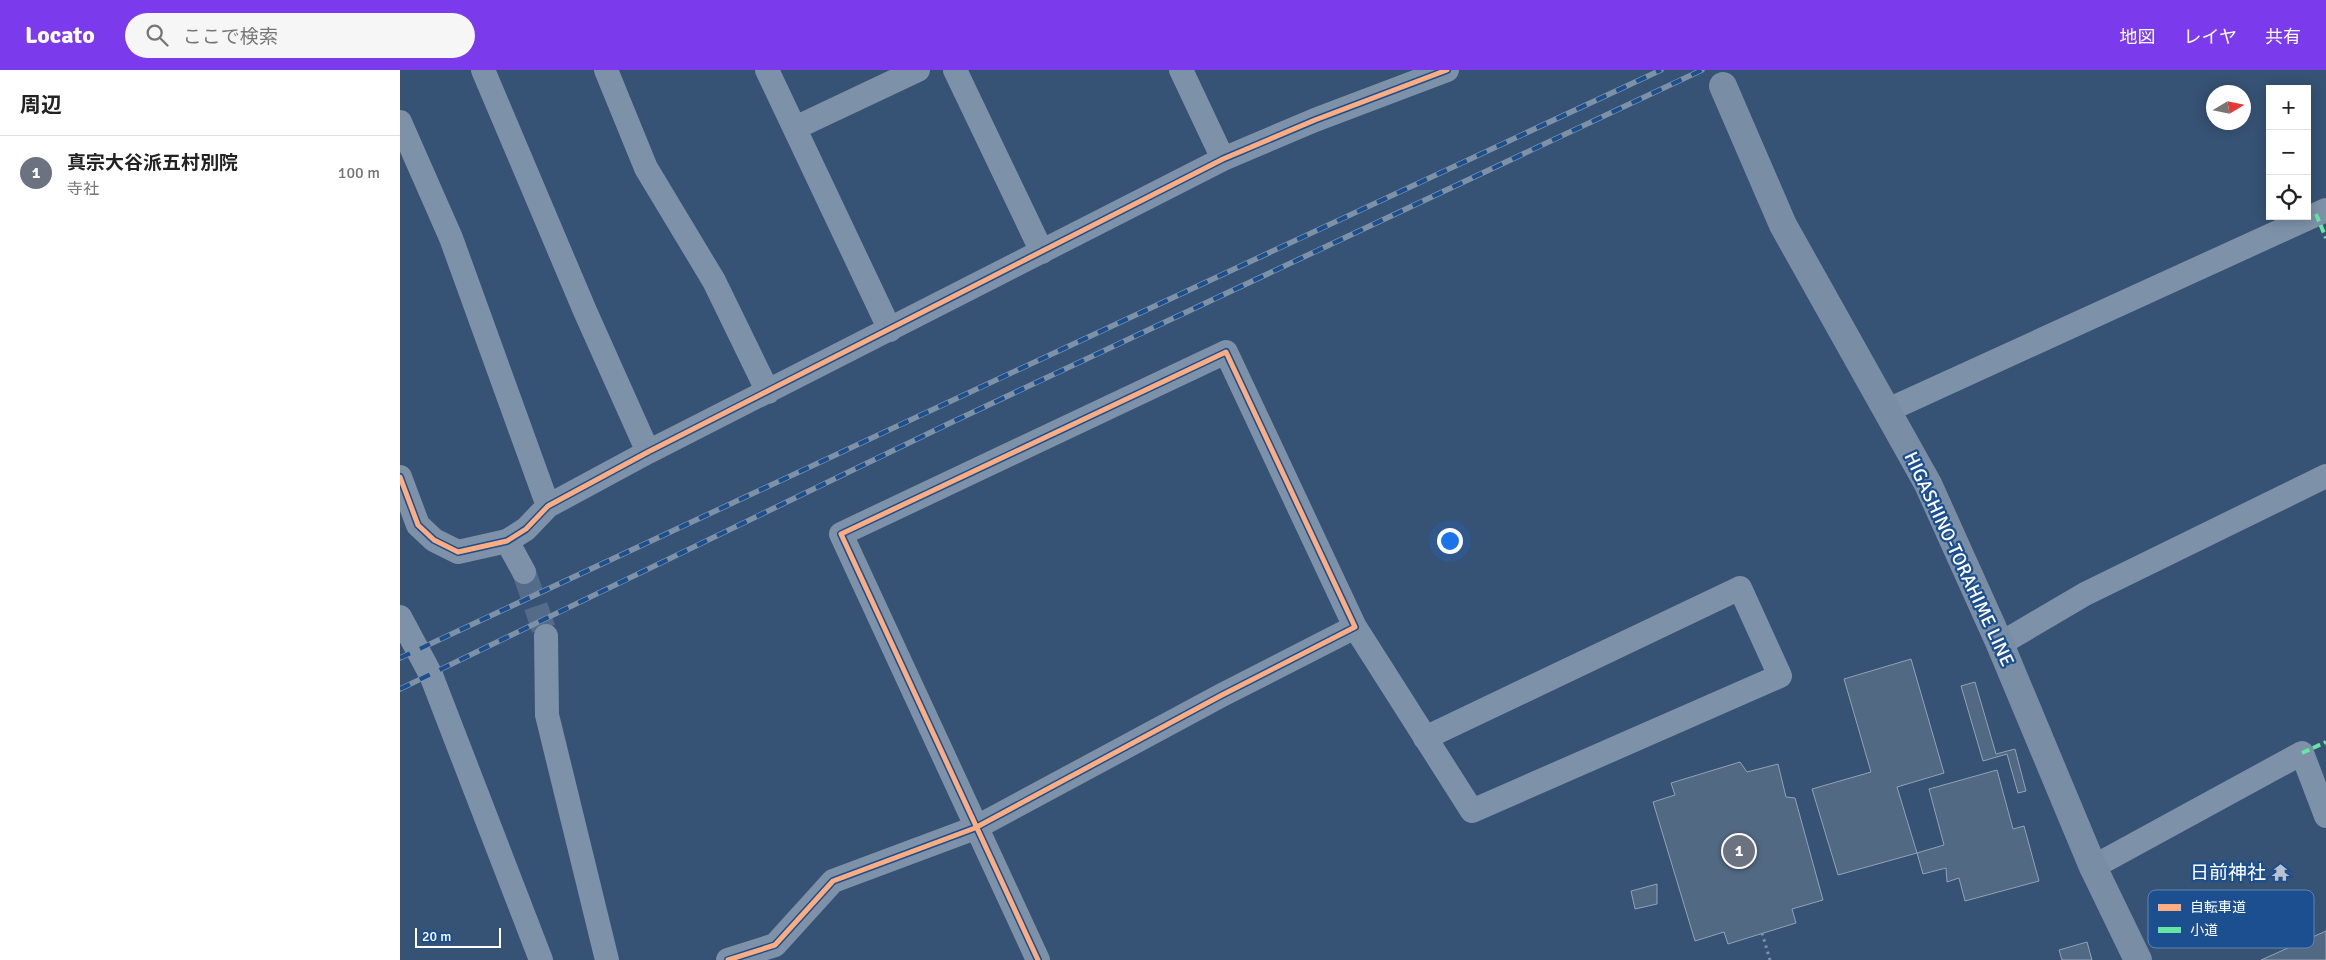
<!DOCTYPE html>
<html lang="ja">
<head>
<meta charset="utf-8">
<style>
	:root { --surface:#fff; --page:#f6f6f6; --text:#222; --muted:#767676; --line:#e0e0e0; --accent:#7c3aed }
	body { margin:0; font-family:Signika,"Noto Sans JP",sans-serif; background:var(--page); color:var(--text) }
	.controls { position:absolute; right:15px; top:15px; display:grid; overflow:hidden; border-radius:0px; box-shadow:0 2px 12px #0003 }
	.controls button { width:45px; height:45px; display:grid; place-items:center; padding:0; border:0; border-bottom:1px solid var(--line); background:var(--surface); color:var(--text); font:25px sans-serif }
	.compass { position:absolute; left:1806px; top:15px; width:45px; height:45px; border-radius:50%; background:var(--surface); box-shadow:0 2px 12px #0003; rotate:80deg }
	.scale { position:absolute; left:15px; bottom:12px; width:86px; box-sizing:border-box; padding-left:5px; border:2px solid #fff; border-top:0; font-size:14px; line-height:18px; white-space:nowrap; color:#fff; -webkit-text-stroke:4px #1b4f8f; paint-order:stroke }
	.you { position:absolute; left:1049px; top:470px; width:18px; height:18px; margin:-12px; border:4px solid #fff; border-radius:50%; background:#1a73e8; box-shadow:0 0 0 8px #1a73e833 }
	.badge { display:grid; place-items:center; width:32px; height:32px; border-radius:50%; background:var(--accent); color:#fff; font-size:16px; font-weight:700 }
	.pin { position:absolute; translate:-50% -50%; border:2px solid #fff; box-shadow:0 1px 5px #0006 }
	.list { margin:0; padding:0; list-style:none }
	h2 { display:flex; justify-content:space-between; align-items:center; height:65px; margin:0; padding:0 20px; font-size:21px }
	h2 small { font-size:16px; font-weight:400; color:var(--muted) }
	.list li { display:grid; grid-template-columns:32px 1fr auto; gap:15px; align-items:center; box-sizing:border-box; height:75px; padding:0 20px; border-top:1px solid var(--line) }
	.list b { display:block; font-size:19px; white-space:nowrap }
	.list p { margin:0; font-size:16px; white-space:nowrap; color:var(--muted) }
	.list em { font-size:16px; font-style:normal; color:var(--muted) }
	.icon { flex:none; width:28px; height:28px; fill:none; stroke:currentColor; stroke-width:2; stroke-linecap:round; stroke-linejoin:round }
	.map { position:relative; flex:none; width:1926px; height:890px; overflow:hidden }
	header { display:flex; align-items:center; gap:30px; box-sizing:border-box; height:70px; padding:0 25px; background:var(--accent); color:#fff }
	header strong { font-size:24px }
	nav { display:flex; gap:28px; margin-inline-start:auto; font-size:18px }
	.search { width:350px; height:45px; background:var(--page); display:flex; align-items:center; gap:12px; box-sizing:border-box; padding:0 18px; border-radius:28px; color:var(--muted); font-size:19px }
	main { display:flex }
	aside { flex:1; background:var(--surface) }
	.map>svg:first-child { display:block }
</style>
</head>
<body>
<header>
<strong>Locato</strong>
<div class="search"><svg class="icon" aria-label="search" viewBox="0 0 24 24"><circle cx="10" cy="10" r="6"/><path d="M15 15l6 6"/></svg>ここで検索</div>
<nav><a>地図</a><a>レイヤ</a><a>共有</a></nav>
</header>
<main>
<aside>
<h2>周辺<small></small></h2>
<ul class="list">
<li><span class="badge" style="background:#6b7280">1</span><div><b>真宗大谷派五村別院</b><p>寺社</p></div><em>100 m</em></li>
</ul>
</aside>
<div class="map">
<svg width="1926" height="890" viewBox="0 0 1926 890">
	<rect width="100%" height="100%" fill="#365274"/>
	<!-- building -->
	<path fill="#526984" stroke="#92a2b6" d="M 1511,589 L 1544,703 L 1497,717 L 1517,783 L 1438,805 L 1412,719 L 1471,702 L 1444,609 Z
		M 1575,612 L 1596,684 L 1615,679 L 1626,721 L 1618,723 L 1607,684 L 1583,691 L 1561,616 Z
		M 1340,692 L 1347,702 L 1378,694 L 1386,727 L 1395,728 L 1423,830 L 1392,839 L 1396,853 L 1328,874 L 1324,862 L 1295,871 L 1253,732 L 1275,725 L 1271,713 Z
		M 1597,700 L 1613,759 L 1624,756 L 1639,811 L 1565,831 L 1559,808 L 1547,812 L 1546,798 L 1523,804 L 1517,783 L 1544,775 L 1529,719 Z
		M 1257,814 L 1257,834 L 1235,839 L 1231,821 Z
		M 1926,861 L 1926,890 L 1861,890 Z
		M 1687,872 L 1692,890 L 1662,890 L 1659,880 Z"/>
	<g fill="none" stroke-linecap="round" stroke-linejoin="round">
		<!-- street-tunnel -->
		<path stroke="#546c89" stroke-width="24" stroke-dasharray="24 12" stroke-linecap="butt" d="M 124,502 L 146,566"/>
		<!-- path -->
		<path stroke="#7d92a8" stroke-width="3" stroke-dasharray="2.5 4" stroke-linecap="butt" d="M 1362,863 L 1370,890"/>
		<!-- street -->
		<path stroke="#7d92a8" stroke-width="24" d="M 83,0 L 185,241 L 248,382
			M 206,0 L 246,98 L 314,211 L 368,322
			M 367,0 L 490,260
			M 555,0 L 642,182
			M 781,0 L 823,89
			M 0,52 L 51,168 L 148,436
			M 395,58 L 518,0
			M 1486,341 L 1926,140
			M 0,407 L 18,455 L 34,470 L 58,482 L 107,471 L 126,459 L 148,436 L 248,382 L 823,89 L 915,50 L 1047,0
			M 107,471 L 124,502
			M 0,547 L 31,605 L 141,890
			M 955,557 L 1072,741 L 1380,606 L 1340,518 L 1025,668
			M 146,566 L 147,645 L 207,890
			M 1600,574 L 1685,524 L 1926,406
			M 1693,797 L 1902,683 L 1926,746
			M 328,890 L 375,875 L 433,811 L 575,758 L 822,625 L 955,557 L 826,282 L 441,464 L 638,890"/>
		<!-- secondary -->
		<path stroke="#798da4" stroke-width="28" d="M 1323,16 L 1383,155 L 1528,414 L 1600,574 L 1693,797 L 1738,890"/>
		<defs>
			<path id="rail" d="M 0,588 L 1261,0
				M 0,619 L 548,354 L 1302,0"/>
		</defs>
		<!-- rail casing -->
		<use href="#rail" stroke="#7e92a7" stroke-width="5.5"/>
		<!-- rail -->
		<use href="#rail" stroke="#1b4f8f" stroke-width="4" stroke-dasharray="11" stroke-linecap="butt"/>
		<!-- quiet -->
		<path stroke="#66e7a1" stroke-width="4" stroke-dasharray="8 4" stroke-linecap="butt" d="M 1916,144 L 1926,168
			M 1902,683 L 1926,672"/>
		<defs>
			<path id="cycleway" d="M 0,407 L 18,455 L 34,470 L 58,482 L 107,471 L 126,459 L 148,436 L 248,382 L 823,89 L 915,50 L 1047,0
				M 328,890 L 375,875 L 433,811 L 575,758 L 822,625 L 955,557 L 826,282 L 441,464 L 638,890"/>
		</defs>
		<!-- cycleway casing -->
		<use href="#cycleway" stroke="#1b4f8f" stroke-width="8"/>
		<!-- cycleway -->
		<use href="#cycleway" stroke="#ffac80" stroke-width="5"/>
	</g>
	<!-- icons -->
	<defs>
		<symbol id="temple-bare" viewBox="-9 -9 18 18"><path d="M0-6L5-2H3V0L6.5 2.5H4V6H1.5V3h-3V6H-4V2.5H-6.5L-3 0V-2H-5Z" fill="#b9c2ce" stroke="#1b4f8f" stroke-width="2.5" paint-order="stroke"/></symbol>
	</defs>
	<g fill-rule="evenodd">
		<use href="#temple-bare" x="1868" y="790" width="25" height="25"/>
	</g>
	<g text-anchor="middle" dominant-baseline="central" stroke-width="4.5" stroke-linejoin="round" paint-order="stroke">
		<!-- street labels -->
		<g font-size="19" fill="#fff" stroke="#1b4f8f">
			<text transform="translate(1559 489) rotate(65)">HIGASHINO-TORAHIME LINE</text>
		</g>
		<!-- poi labels -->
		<g font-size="19" fill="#fff" stroke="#1b4f8f" text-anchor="end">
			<text x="1866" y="803">日前神社</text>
		</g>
	</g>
	<!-- legend -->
	<rect x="1748" y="820" width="166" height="58" rx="8" fill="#1b4f8f" stroke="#5f84b1" stroke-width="1"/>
	<rect x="1758" y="834" width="23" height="7" fill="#ffac80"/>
	<rect x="1758" y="857" width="23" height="6" fill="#66e7a1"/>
	<g font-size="14" fill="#fff">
		<text x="1790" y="842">自転車道</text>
		<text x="1790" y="865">小道</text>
	</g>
</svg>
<div class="controls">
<button>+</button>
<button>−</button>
<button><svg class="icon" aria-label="locate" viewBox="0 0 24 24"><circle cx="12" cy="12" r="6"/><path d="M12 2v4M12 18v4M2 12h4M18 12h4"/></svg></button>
</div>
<svg class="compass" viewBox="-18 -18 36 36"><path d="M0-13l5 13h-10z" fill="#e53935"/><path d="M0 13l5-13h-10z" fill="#767676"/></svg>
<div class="scale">20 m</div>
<div class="you"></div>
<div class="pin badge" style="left:1339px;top:781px;background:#6b7280">1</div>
</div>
</main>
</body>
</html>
